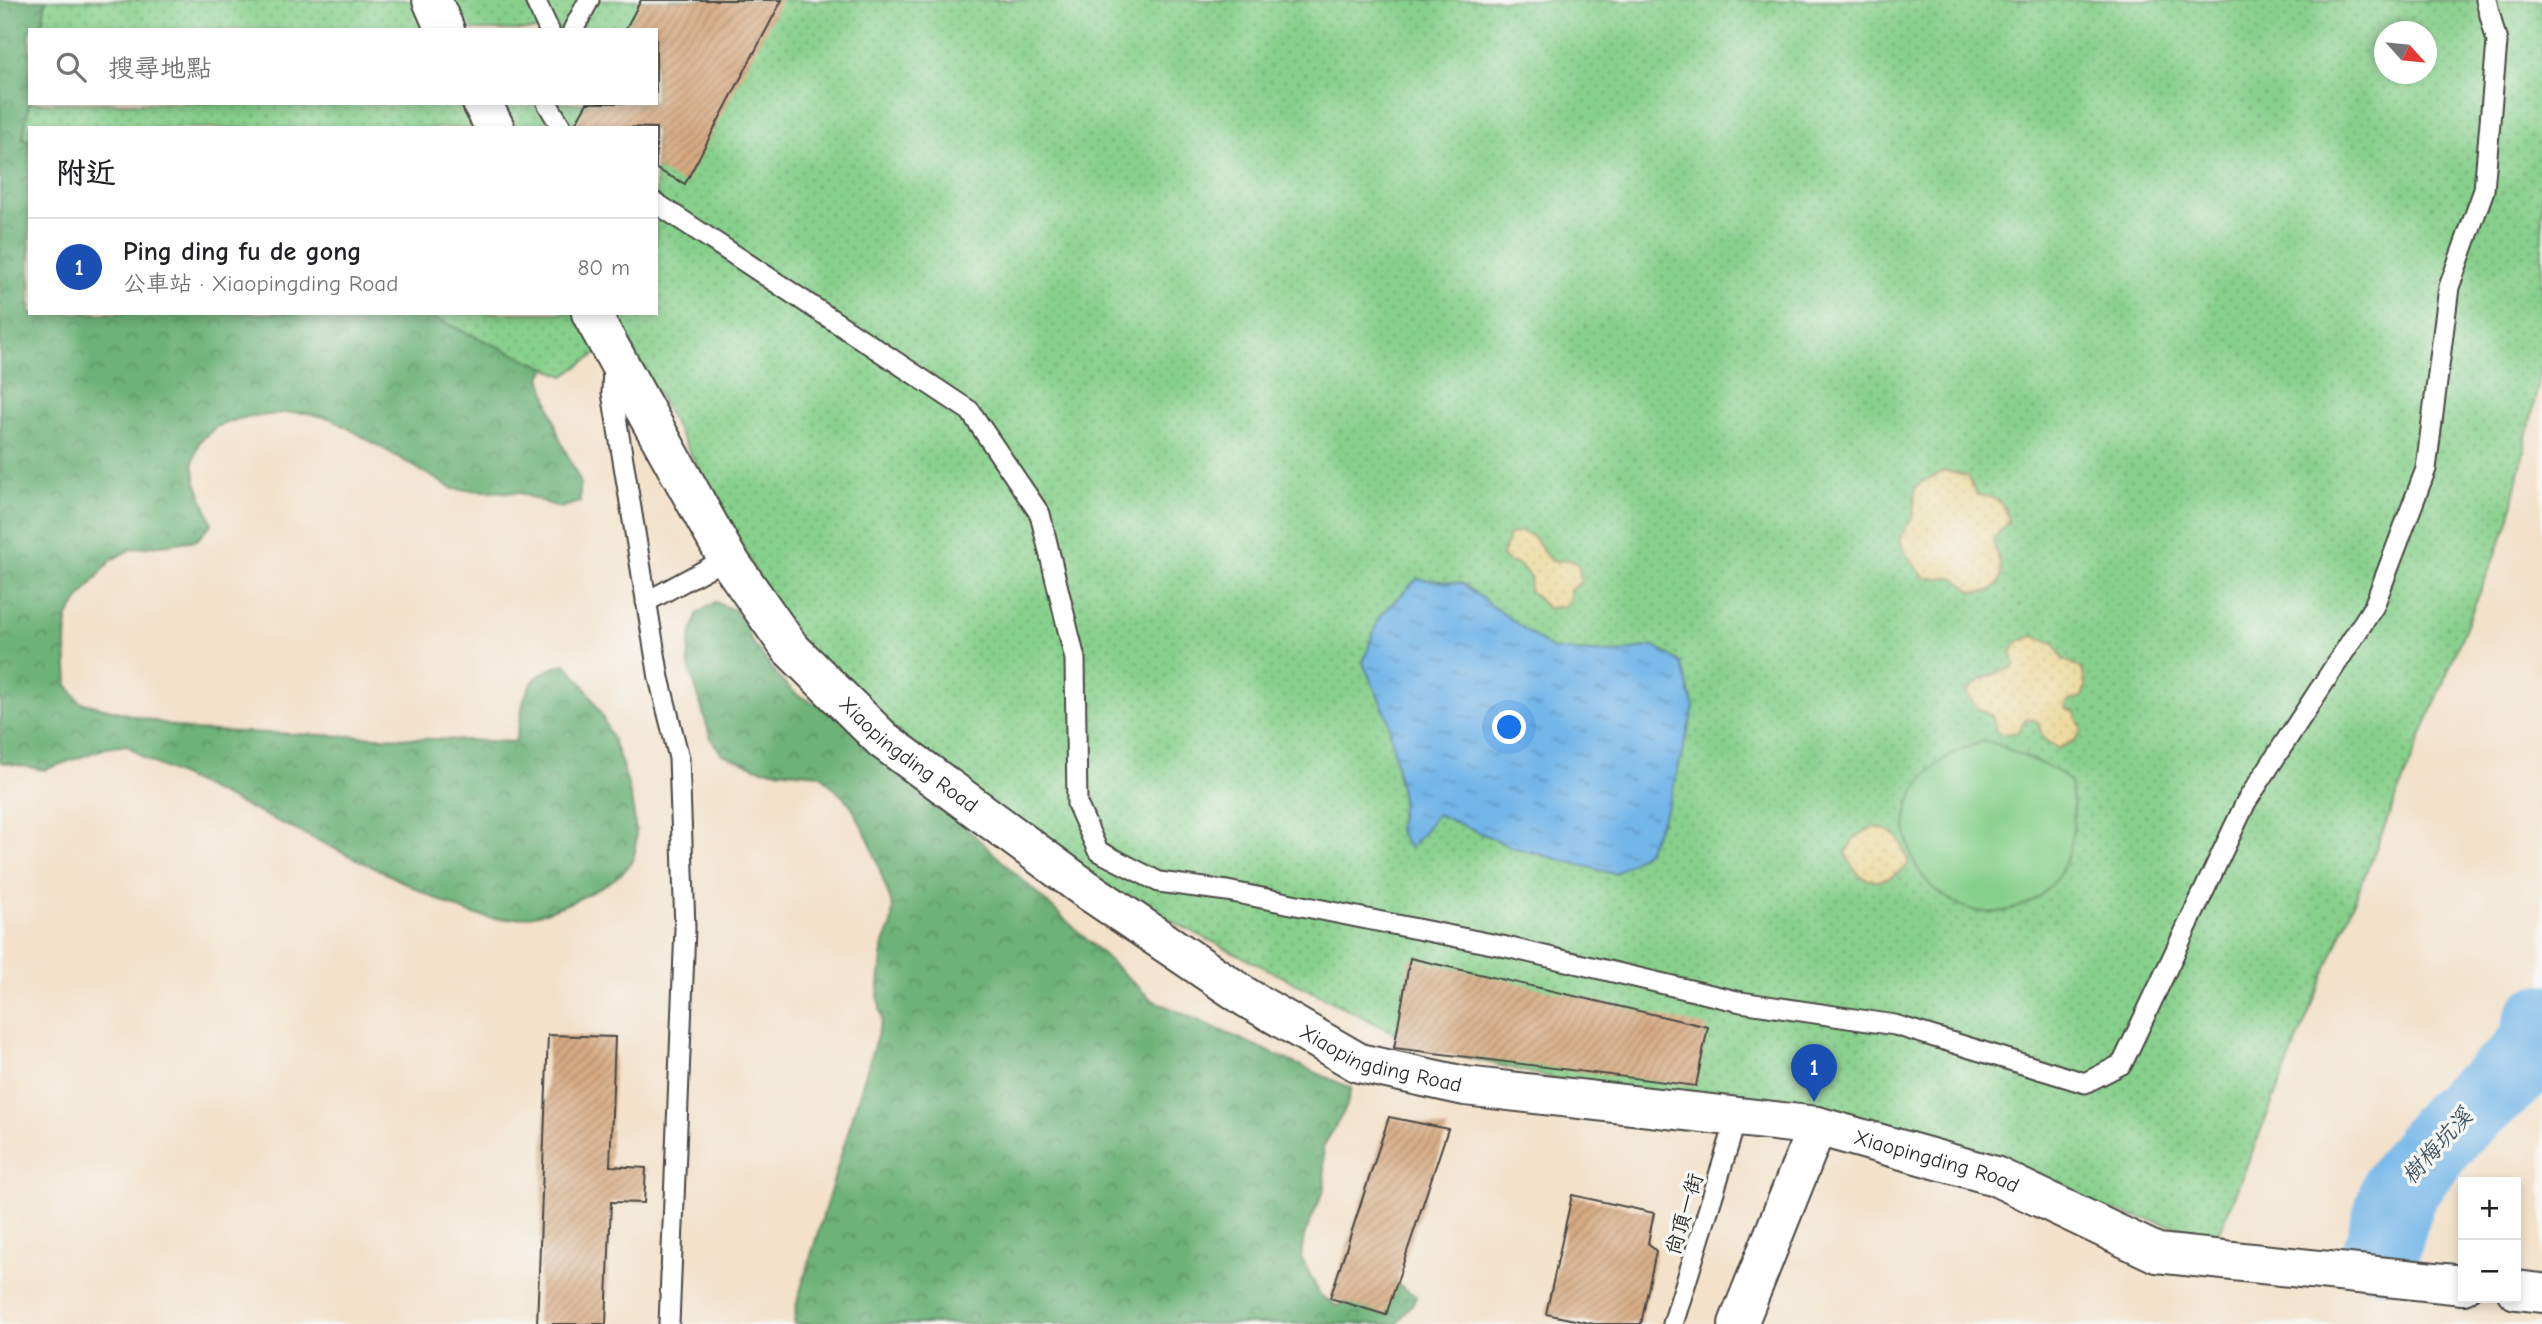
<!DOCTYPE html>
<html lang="zh-TW">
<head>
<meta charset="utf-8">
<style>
	:root { --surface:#fff; --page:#f2f2f2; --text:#202124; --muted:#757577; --line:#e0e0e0; --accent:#db2777 }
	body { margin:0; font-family:"Comic Neue","LXGW WenKai TC",sans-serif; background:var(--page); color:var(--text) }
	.controls { position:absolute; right:21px; bottom:21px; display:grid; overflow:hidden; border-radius:0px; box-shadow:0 4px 10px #0003 }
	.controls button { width:63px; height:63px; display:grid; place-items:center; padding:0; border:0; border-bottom:2px solid var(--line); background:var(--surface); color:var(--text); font:35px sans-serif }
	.compass { position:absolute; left:2374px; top:21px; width:63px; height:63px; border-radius:50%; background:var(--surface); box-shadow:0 4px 10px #0003; rotate:117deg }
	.you { position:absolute; left:1510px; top:728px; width:24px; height:24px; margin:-18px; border:5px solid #fff; border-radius:50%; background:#1a73e8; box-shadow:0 0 0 10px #1a73e833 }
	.badge { display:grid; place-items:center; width:46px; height:46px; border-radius:50%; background:var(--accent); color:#fff; font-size:23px; font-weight:700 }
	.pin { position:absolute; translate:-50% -58px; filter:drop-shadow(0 2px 4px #0008) }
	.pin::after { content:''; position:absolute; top:37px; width:24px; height:21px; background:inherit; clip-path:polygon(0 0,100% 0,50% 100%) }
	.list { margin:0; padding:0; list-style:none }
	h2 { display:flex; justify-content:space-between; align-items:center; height:91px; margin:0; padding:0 28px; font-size:30px }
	h2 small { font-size:23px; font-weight:400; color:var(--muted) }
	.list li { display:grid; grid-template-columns:46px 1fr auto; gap:21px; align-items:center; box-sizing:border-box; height:98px; padding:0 28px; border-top:2px solid var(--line) }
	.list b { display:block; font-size:26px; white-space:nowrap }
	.list p { margin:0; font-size:23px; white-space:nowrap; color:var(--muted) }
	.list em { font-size:23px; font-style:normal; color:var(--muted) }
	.icon { flex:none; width:38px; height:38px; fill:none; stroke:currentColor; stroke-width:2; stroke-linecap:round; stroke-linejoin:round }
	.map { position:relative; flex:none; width:2542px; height:1324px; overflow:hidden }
	.search { position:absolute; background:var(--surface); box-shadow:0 4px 10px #0003; left:28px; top:28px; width:630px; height:77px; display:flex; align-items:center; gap:18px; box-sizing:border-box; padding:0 24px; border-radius:0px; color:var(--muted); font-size:26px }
	.panel { position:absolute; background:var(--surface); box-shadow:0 4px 10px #0003; left:28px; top:126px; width:630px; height:189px; border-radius:0px }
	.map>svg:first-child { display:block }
</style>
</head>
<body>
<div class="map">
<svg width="2542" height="1324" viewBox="0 0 2542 1324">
	<defs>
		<pattern id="grass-dots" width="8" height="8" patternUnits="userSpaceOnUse" patternTransform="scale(1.75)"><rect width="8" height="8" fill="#87d08c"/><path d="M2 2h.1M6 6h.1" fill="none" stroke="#6fa973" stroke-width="1.8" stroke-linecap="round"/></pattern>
		<pattern id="forest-crowns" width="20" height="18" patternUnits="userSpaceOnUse" patternTransform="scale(1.75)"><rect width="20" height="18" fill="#6db278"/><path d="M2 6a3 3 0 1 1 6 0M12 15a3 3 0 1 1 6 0" fill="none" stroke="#5a9163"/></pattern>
		<pattern id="sand-dots" width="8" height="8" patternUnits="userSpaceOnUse" patternTransform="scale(1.75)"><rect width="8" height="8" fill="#eeda9e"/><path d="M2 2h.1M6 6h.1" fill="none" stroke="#cb8" stroke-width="1.8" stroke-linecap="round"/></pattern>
		<pattern id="water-ripples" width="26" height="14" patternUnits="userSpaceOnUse" patternTransform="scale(1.75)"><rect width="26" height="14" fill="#73b6e9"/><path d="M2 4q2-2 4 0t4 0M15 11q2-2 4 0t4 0" fill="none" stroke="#5f94bd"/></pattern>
		<pattern id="building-hatch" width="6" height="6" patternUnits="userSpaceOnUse" patternTransform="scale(1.75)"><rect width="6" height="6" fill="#d7aa82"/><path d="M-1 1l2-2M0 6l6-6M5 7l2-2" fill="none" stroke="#af8b6b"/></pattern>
	</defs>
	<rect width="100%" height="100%" fill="#f6f6f2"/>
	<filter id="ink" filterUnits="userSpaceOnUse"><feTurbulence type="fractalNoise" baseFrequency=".0143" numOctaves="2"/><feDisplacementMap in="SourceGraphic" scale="14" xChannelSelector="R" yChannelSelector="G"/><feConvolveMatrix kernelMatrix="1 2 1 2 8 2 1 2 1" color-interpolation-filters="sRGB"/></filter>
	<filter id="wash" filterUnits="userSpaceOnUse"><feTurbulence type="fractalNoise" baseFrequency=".00686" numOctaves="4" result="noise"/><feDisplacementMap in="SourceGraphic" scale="28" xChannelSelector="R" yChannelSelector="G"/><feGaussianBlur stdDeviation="1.57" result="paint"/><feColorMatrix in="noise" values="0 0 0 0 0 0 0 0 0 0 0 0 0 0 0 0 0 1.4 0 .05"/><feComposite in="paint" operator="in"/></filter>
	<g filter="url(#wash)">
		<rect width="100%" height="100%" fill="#f3e1c9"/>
		<!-- grass -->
		<path fill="url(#grass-dots)" stroke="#597e5c" stroke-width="2" fill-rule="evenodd" d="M 46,0 L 2542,0 L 2542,367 L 2509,521 L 2218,1236 L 1423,1047 L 1093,882 L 805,662 L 625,334 L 564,376 L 422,313 L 656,313 L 656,128 L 30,128 L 30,141 L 23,139 L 30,98 L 30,103 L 656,103 L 656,30 L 41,30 ZM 2384,32 L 2426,32 L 2426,74 L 2384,74 Z"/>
		<!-- forest -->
		<path fill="url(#forest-crowns)" stroke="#4c6e52" stroke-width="2" d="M 0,0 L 46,0 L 41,30 L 30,30 L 30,98 L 23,138 L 30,141 L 30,313 L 422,313 L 546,368 L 541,377 L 560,440 L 580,481 L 580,502 L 560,508 L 520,493 L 453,489 L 332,419 L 306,413 L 283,413 L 238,419 L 216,427 L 199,442 L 193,463 L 196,482 L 212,523 L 197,540 L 131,549 L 111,560 L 79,599 L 67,618 L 66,645 L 68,686 L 80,702 L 190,730 L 515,742 C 526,702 518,677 565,664 C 600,696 628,769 634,816 C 640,860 634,869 594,891 C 556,911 515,927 472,914 C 438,903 404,881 371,866 C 296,830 220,794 145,759 L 127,745 L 106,748 L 44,770 L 0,762 Z
			M 715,602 L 734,610 L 746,625 L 752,642 L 780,679 L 796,694 L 854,724 L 1152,1000 L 1351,1088 L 1346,1108 L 1323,1147 L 1325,1188 L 1304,1236 L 1301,1257 L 1320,1295 L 1337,1306 L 1399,1285 L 1417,1297 L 1397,1324 L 794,1324 L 797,1302 L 882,1019 L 878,996 L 883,946 L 891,926 L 893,908 L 870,842 L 851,805 L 820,774 L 761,769 L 722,754 L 711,739 L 688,662 L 690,640 L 697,614 Z"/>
		<!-- sand -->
		<path fill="url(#sand-dots)" stroke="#8c8264" stroke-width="2" d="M 1944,471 L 1967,476 L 1977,495 C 1996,496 2006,503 2009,522 L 1993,539 C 1995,559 2013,576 1990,591 L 1973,592 L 1955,578 L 1925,578 L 1903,550 L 1900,538 L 1913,517 L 1915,489 L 1922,482 Z
			M 1519,531 C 1543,537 1537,549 1551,561 L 1572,560 L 1579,566 L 1581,583 L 1570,589 L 1570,599 L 1563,607 L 1547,608 L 1529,590 L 1531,577 L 1518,564 L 1508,562 L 1502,556 L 1509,535 Z
			M 2034,636 L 2054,643 L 2063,659 L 2081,668 L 2086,685 L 2082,697 L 2067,702 L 2065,708 L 2075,712 L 2082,731 L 2075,740 L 2058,749 L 2043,738 L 2037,721 L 2026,719 L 2018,732 L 2002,735 L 1996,731 L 1992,716 L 1977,708 L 1966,693 C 1979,677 1993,675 2012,668 L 2015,664 L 2011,652 L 2017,642 Z
			M 1873,827 C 1898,830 1902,842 1909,864 C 1883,888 1860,888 1846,854 L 1854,838 Z"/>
		<!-- pitch -->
		<path fill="#87d08c" stroke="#597e5c" stroke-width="2" d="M 1982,742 L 1992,742 L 2055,770 L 2070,782 C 2081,836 2068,895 2009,910 C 1984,917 1961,909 1940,893 C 1923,880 1914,867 1909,846 C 1905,831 1904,814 1911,799 C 1924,769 1950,751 1982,742 Z"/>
		<!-- water -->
		<path fill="url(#water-ripples)" stroke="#4f708a" stroke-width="2" d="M 1417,579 L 1461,583 L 1553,650 L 1616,653 L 1654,646 L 1681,663 L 1694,707 L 1669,804 L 1647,851 L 1615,874 L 1515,848 L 1437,814 L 1410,849 L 1398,830 L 1402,799 L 1388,718 L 1363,663 L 1379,617 Z"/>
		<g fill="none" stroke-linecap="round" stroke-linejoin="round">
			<!-- river -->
			<path stroke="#73b6e9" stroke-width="77" d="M 2381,1252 L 2399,1189 L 2451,1124 L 2520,1065 L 2536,1045 L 2542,1023"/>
		</g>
		<g id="blocks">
			<!-- building -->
			<path fill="url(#building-hatch)" d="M 641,0 L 782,0 L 685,184 L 656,169 L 656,128 L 574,126 L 587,103 L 656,103 L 656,30 L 625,30 Z
				M 1410,958 L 1708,1027 L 1696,1086 L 1394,1048 Z
				M 548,1035 L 615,1037 L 610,1166 L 646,1168 L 644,1203 L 611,1202 L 606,1324 L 537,1324 Z
				M 1389,1117 L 1448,1129 L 1386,1315 L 1330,1298 Z
				M 1572,1195 L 1654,1213 L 1648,1243 L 1656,1251 L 1641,1324 L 1594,1324 L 1546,1314 Z"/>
		</g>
	</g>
	<g filter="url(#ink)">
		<use href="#blocks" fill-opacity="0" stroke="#494643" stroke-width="2"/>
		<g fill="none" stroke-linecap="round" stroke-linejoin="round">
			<defs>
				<path id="service" d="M 535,0 L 549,30
					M 573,30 L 589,0
					M 547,103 L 562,128
					M 656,203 L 970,411 L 1040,514 L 1075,659 L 1077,804 L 1098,851 L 1159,882 L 1227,891 L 1502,946 L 1741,1002 L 1895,1025 L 2085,1083 L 2122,1064 L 2246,802 L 2374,606 L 2426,469 L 2449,287 L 2484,190 L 2497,42 L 2486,0
					M 613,366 L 612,393 L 659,678 L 679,758 L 685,928 L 669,1324
					M 646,602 L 727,558
					M 1673,1324 L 1737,1117"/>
				<path id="minor" d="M 1738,1324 L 1817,1126"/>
				<g id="tertiary">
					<path d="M 432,0 L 445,30"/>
					<path d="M 482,103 L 495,128"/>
					<path id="s1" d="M 591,313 L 727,558 L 790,648 L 883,740 L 1083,887 L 1247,998 L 1359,1063 L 1465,1086 L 1817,1126 L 1995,1176 L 2157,1253 L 2463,1285"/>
					<path d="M 2516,1290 L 2542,1293"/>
				</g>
			</defs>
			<!-- service casing -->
			<use href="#service" stroke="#494643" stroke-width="23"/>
			<!-- minor casing -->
			<use href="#minor" stroke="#494643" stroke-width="42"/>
			<!-- tertiary casing -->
			<use href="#tertiary" stroke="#494643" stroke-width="42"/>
			<!-- service -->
			<use href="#service" stroke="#fff" stroke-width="19"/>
			<!-- minor -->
			<use href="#minor" stroke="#fff" stroke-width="38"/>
			<!-- tertiary -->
			<use href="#tertiary" stroke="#fff" stroke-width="38"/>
		</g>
	</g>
	<g text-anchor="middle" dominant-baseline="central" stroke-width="7" stroke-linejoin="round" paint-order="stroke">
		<!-- street labels -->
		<g font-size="21" fill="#2b2b2b" stroke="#f6f6f2">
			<text stroke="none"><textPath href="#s1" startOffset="550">Xiaopingding Road</textPath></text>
			<text stroke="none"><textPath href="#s1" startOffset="1116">Xiaopingding Road</textPath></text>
			<text stroke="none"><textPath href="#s1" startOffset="1684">Xiaopingding Road</textPath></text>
			<text transform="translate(1684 1214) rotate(-73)">尚頂一街</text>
		</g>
		<!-- water labels -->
		<g font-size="23" font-style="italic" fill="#415564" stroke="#f6f6f2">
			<text transform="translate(2437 1146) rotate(-48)">樹梅坑溪</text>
		</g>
	</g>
</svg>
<div class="controls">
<button>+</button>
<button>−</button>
</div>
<svg class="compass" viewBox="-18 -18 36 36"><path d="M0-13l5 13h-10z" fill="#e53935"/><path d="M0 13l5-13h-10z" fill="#757577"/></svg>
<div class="you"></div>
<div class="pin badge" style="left:1814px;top:1102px;background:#1a4fb4">1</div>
<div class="search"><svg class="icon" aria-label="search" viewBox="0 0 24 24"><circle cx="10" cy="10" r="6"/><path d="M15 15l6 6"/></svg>搜尋地點</div>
<section class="panel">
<h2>附近<small></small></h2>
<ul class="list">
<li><span class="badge" style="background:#1a4fb4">1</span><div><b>Ping ding fu de gong</b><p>公車站 · Xiaopingding Road</p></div><em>80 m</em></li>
</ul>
</section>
</div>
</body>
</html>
